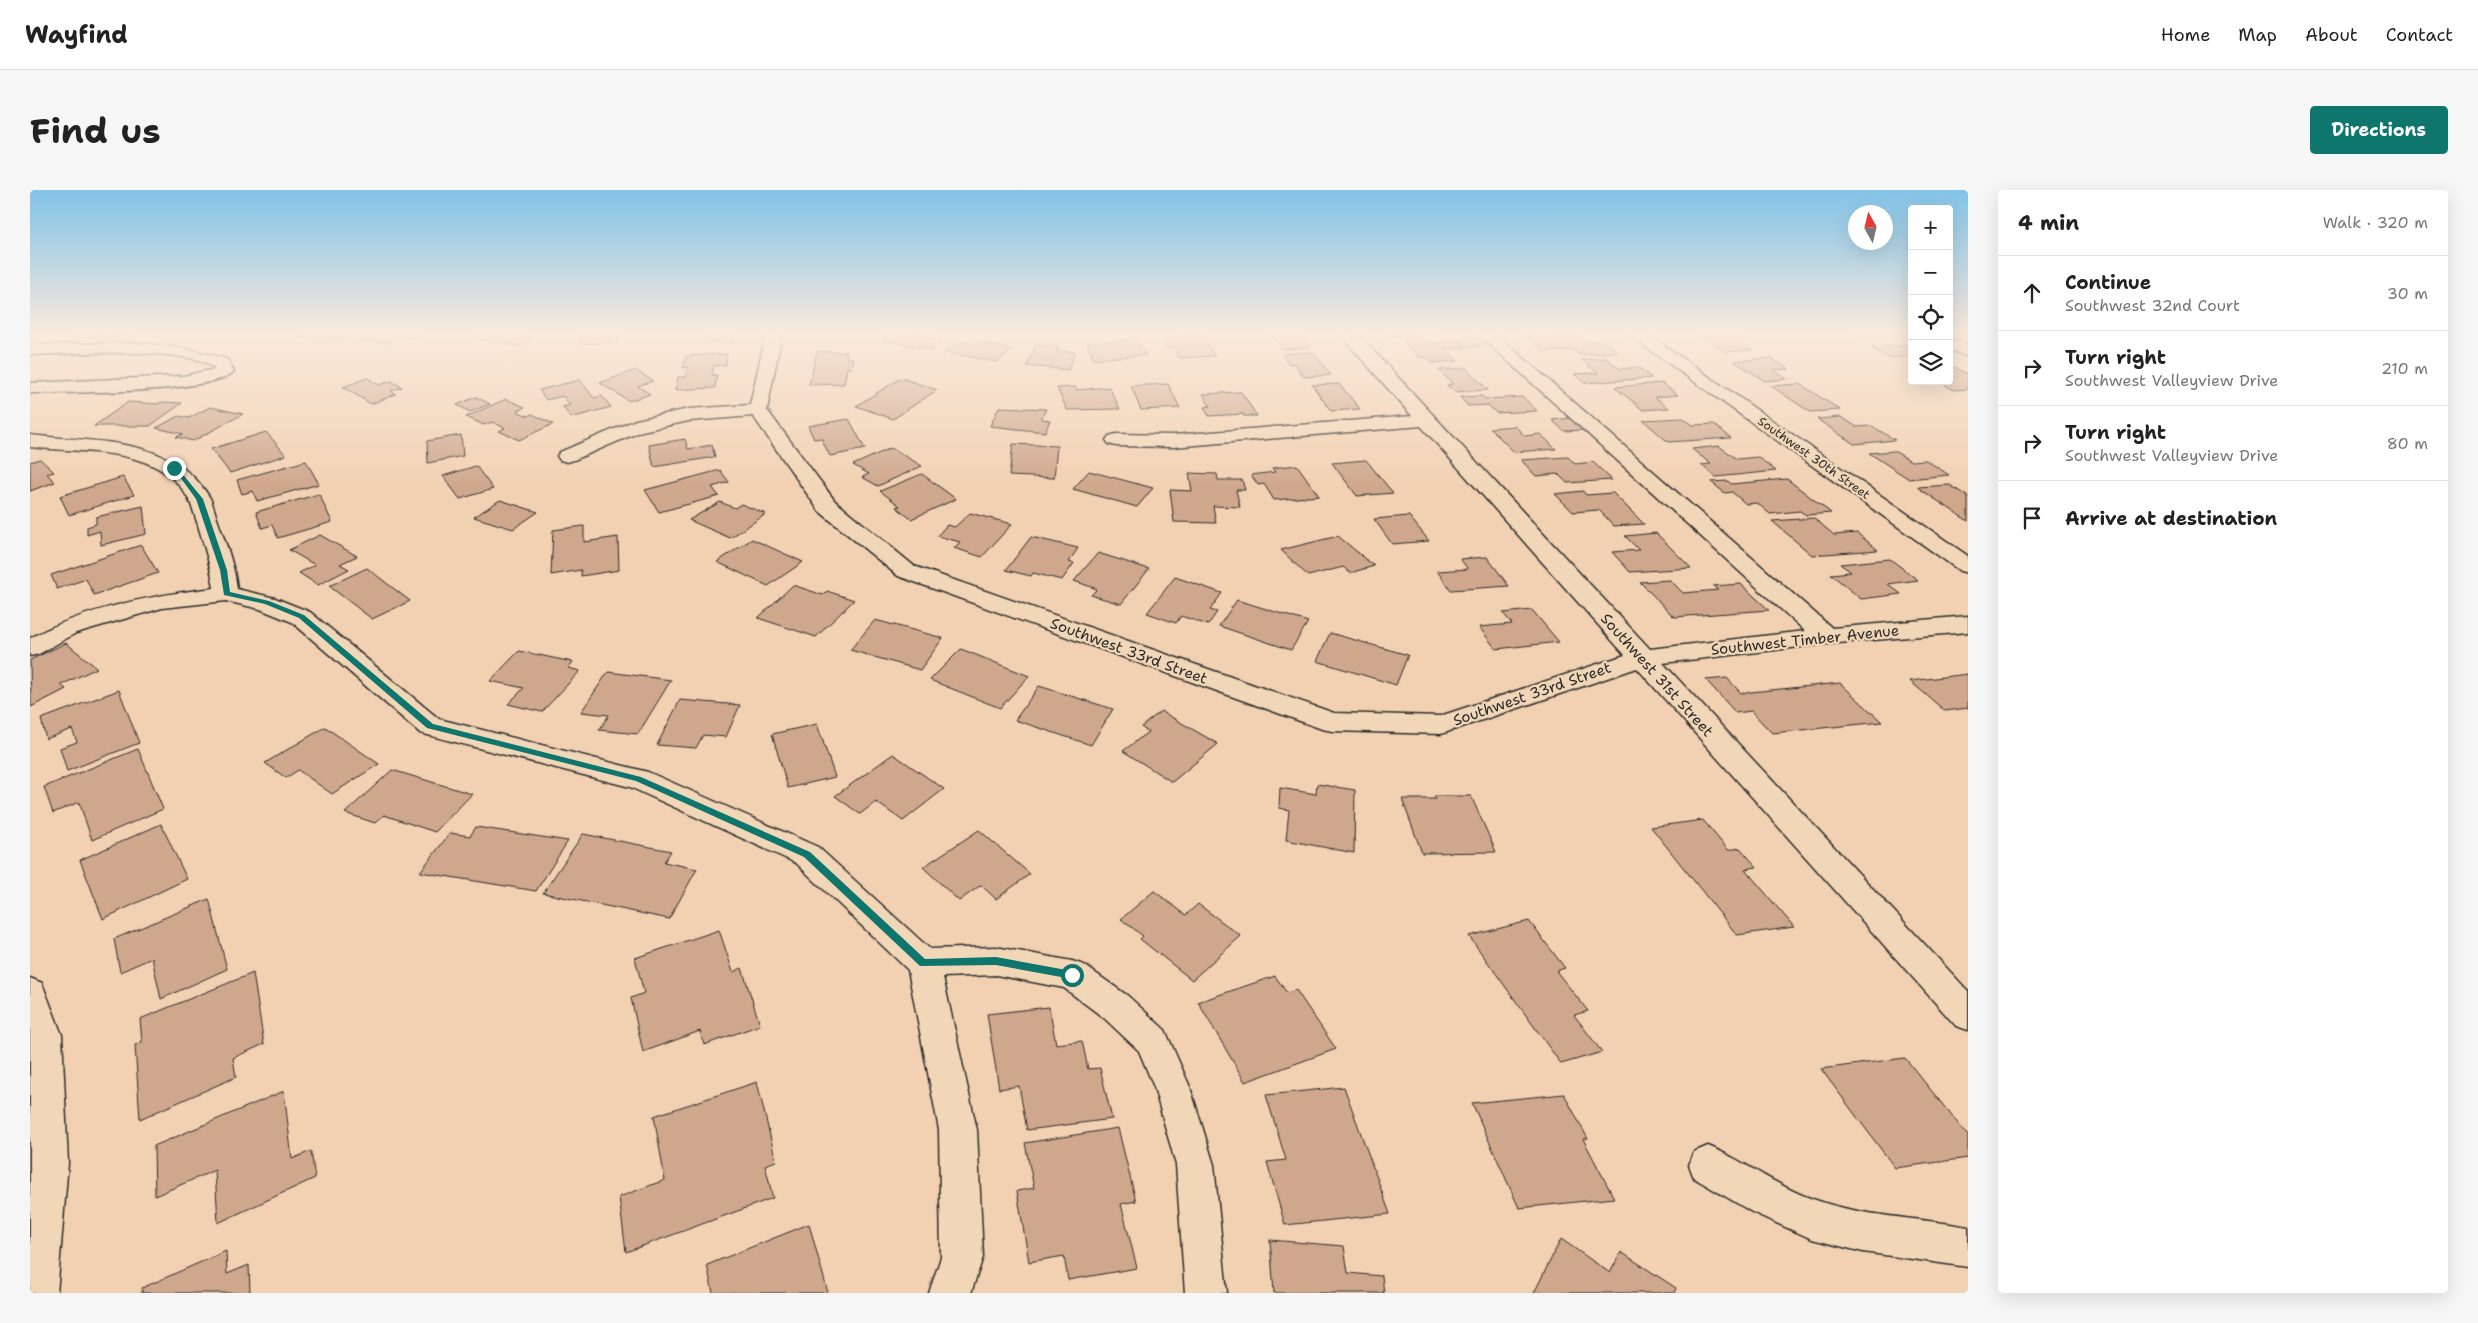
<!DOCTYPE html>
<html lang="en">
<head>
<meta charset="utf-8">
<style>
	:root { --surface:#fff; --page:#f6f6f6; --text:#222; --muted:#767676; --line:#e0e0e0; --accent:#0f766e }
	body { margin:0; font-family:"Shantell Sans",sans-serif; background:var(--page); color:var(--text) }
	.controls { position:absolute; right:15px; top:15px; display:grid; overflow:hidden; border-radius:5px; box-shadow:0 5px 20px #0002 }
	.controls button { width:45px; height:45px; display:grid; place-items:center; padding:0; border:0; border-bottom:1px solid var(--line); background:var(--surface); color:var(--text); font:25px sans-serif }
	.compass { position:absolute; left:1818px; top:15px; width:45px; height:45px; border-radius:50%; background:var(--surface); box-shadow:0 5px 20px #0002; rotate:352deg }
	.stop { position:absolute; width:15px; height:15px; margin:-11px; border:4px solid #0f766e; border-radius:50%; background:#fff }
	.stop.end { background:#0f766e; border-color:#fff; box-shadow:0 1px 5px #0008 }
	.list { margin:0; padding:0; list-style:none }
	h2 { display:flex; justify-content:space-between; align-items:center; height:65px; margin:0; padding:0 20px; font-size:21px }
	h2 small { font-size:16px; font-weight:400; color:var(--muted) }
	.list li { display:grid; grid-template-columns:32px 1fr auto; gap:15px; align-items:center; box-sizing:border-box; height:75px; padding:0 20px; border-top:1px solid var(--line) }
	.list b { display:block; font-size:19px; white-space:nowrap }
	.list p { margin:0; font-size:16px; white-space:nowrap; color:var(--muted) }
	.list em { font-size:16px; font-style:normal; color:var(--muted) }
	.icon { flex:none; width:28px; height:28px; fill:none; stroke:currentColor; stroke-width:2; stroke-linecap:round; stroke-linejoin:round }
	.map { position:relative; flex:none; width:1938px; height:1103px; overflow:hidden; border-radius:5px }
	header { display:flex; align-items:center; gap:30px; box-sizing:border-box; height:70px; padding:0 25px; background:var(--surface); border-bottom:1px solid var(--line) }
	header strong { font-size:24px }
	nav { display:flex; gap:28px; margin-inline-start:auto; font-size:18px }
	.intro { display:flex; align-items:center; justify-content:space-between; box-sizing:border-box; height:120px; padding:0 30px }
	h1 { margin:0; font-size:35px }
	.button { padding:12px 22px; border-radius:5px; background:var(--accent); color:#fff; font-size:18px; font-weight:700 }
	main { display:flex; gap:30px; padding:0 30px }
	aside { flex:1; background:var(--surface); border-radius:5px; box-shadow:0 5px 20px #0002 }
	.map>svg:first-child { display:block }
</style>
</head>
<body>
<header>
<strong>Wayfind</strong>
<nav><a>Home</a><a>Map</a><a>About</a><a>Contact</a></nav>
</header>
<div class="intro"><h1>Find us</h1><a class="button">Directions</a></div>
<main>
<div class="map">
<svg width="1938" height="1103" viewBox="0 0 1938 1103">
	<rect width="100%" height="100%" fill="#f2d1b2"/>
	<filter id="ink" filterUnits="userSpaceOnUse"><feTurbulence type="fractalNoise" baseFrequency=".02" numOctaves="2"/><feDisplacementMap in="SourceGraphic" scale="10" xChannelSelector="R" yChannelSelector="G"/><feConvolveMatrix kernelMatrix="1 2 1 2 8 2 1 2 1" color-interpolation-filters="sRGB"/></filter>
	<g filter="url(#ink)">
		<!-- building -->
		<path fill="#cfa78d" stroke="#2b2b2b" d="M 48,143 L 73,143 L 69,147 L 42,148 Z
			M 78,143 L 104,143 L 101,146 L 73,148 Z
			M 273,143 L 327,143 L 318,150 L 298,149 L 293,153 L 283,152 L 288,148 L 268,147 Z
			M 340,143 L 394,143 L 388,148 L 368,147 L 361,153 L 329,151 Z
			M 453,143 L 494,143 L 490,146 L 503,148 L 492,156 L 445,149 Z
			M 553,143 L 590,143 L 588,152 L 549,154 Z
			M 676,143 L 705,143 L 704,152 L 673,153 Z
			M 860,143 L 893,143 L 900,145 L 896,148 L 912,151 L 902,160 L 852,150 Z
			M 1240,143 L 1270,145 L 1280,157 L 1252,159 Z
			M 1356,143 L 1408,143 L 1359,146 Z
			M 1663,143 L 1703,143 L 1709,147 L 1704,148 L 1722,160 L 1696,162 L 1679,150 L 1672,150 Z
			M 1824,143 L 1863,143 L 1867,146 L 1832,148 Z
			M 1171,145 L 1185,166 L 1150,168 L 1143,157 L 1137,158 L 1133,151 L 1152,149 L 1150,146 Z
			M 1510,145 L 1514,148 L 1548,146 L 1556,152 L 1574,151 L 1588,162 L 1548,165 L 1543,160 L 1515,162 L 1496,146 Z
			M 1454,148 L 1463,155 L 1437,157 L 1429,150 Z
			M 1107,150 L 1116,165 L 1064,169 L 1057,153 Z
			M 1393,150 L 1396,153 L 1428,150 L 1436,158 L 1415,159 L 1428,171 L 1402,173 L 1396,167 L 1389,167 L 1373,151 Z
			M 931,151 L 945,155 L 949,152 L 982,160 L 967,172 L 915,162 Z
			M 1006,155 L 1028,157 L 1027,161 L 1045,162 L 1038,180 L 997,176 Z
			M 1882,155 L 1882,166 L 1859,168 L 1841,158 Z
			M 787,162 L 817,162 L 816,168 L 823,168 L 821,178 L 817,178 L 814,194 L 779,195 Z
			M 1283,162 L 1301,185 L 1274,187 L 1264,173 L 1259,174 L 1252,164 Z
			M 697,164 L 696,175 L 684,176 L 682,185 L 687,185 L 685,198 L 645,200 L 648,187 L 656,187 L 658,177 L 653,178 L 656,166 Z
			M 1576,168 L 1590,179 L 1608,177 L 1622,188 L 1555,193 L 1544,184 L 1568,183 L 1552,170 Z
			M 1741,168 L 1759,179 L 1743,180 L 1757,189 L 1735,191 L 1704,171 Z
			M 1919,177 L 1924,177 L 1938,185 L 1938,199 L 1924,200 L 1908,191 L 1919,191 Z
			M 1436,178 L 1458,200 L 1424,202 L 1417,195 L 1423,194 L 1409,180 Z
			M 605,180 L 623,191 L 608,196 L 620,204 L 599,211 L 570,193 Z
			M 337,188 L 349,195 L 361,191 L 372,197 L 361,201 L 366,204 L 341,214 L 313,197 Z
			M 871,188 L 907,200 L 863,229 L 826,216 Z
			M 550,190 L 564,208 L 572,206 L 581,217 L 541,228 L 533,217 L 540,215 L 533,206 L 516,210 L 509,200 Z
			M 1632,193 L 1648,205 L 1625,207 L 1639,218 L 1613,220 L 1585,197 Z
			M 1138,194 L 1150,218 L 1111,220 L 1101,196 Z
			M 1309,194 L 1330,219 L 1301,221 L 1282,195 Z
			M 1770,194 L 1810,220 L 1780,222 L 1741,196 Z
			M 1045,197 L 1047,200 L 1079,197 L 1090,219 L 1037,220 L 1027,198 Z
			M 1211,202 L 1227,226 L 1214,226 L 1213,224 L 1179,226 L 1174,217 L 1180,216 L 1173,204 Z
			M 1452,206 L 1455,209 L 1493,207 L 1507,221 L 1466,223 L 1458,215 L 1438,216 L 1430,207 Z
			M 446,207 L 460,214 L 440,222 L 427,215 Z
			M 476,209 L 495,217 L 487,221 L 498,226 L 502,224 L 523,234 L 489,250 L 469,241 L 475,238 L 462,232 L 454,235 L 436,227 Z
			M 98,212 L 128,214 L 131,212 L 152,213 L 120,236 L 64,236 Z
			M 180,217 L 213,224 L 163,251 L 146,247 L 153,244 L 126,238 L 149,226 L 159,228 Z
			M 969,217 L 1016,219 L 1011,229 L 1020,230 L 1015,242 L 960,236 Z
			M 1811,227 L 1827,237 L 1842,236 L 1865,250 L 1824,254 L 1787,229 Z
			M 1543,228 L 1555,240 L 1534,241 L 1522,230 Z
			M 1653,228 L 1663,235 L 1684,234 L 1701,248 L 1638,252 L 1613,230 Z
			M 819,229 L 835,259 L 800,266 L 791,248 L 784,249 L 778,236 Z
			M 1485,236 L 1495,246 L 1510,244 L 1526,259 L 1484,262 L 1460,238 Z
			M 236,242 L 256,265 L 200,283 L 181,259 Z
			M 431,245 L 433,266 L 398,273 L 397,251 Z
			M 655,249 L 658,259 L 682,255 L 685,267 L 624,277 L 619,255 Z
			M 983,254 L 1027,256 L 1024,288 L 979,286 Z
			M 1689,256 L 1707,269 L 1728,267 L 1746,281 L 1686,287 L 1671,275 L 1681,274 L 1662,259 Z
			M 861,258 L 892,276 L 848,296 L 832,287 L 839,284 L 823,275 Z
			M 1864,261 L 1881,271 L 1896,270 L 1919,285 L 1879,289 L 1839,263 Z
			M 1538,267 L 1545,274 L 1563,272 L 1582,290 L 1537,293 L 1528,284 L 1506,286 L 1491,270 Z
			M 10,269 L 24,282 L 17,284 L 25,292 L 0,301 L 0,272 Z
			M 1336,270 L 1363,303 L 1327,306 L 1302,273 Z
			M 276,271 L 289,294 L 227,311 L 223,301 L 212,304 L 207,290 Z
			M 1267,275 L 1289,306 L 1244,310 L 1234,294 L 1228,295 L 1221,285 L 1245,282 L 1242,278 Z
			M 446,276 L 463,299 L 430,309 L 413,286 Z
			M 690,280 L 699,292 L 682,297 L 689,306 L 629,322 L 615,300 Z
			M 1059,281 L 1123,298 L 1107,317 L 1043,299 Z
			M 1159,283 L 1187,284 L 1188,290 L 1212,290 L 1215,300 L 1206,300 L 1210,317 L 1183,316 L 1186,333 L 1144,332 L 1140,300 L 1162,301 Z
			M 892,284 L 926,309 L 881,329 L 866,317 L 870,316 L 850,301 Z
			M 93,287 L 104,305 L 39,325 L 30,306 Z
			M 1757,289 L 1801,323 L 1776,325 L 1770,321 L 1740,324 L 1727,313 L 1716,314 L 1702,302 L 1695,303 L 1681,292 L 1698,291 L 1701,294 Z
			M 1920,295 L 1938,307 L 1938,331 L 1887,297 Z
			M 1553,301 L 1556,305 L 1583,303 L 1614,334 L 1584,336 L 1569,320 L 1543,322 L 1525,304 Z
			M 289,304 L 302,332 L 248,348 L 242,335 L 232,338 L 226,322 Z
			M 470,310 L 508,322 L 483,339 L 444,327 Z
			M 690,312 L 705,318 L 711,314 L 736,324 L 700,348 L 659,330 Z
			M 113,316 L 116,344 L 71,355 L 70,341 L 57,345 L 57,337 L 66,334 L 66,327 Z
			M 940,323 L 982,334 L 952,367 L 924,358 L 930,352 L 907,346 L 917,335 L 925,337 Z
			M 1379,326 L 1399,351 L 1362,354 L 1344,329 Z
			M 1784,328 L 1804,345 L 1827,343 L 1848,360 L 1782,365 L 1742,331 Z
			M 554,336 L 554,352 L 588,347 L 589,380 L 551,386 L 551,380 L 521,385 L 523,340 Z
			M 1626,343 L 1661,378 L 1600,382 L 1582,362 L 1609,360 L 1595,346 Z
			M 290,345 L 327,366 L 310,374 L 319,379 L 288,395 L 269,383 L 285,375 L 259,360 Z
			M 1308,346 L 1344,376 L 1320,383 L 1313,377 L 1278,386 L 1251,360 Z
			M 1001,347 L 1048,358 L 1039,372 L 1044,373 L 1032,390 L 1003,383 L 1001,386 L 976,380 Z
			M 722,349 L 773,372 L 738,396 L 687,372 Z
			M 111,355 L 128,383 L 64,405 L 56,389 L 27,399 L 21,385 Z
			M 1068,363 L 1119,379 L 1091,414 L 1061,405 L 1067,399 L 1044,391 Z
			M 1457,367 L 1479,396 L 1421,400 L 1407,381 L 1438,379 L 1430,369 Z
			M 1860,369 L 1888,390 L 1858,394 L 1871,404 L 1831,409 L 1801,384 L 1821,382 L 1810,374 Z
			M 337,378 L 380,411 L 342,429 L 299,396 Z
			M 1145,387 L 1192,403 L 1180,420 L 1187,422 L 1178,435 L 1151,426 L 1146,433 L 1117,423 Z
			M 1640,390 L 1653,403 L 1688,400 L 1683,396 L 1711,394 L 1739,420 L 1644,427 L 1610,392 Z
			M 763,395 L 793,405 L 797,401 L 824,410 L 786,447 L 728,428 Z
			M 1207,410 L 1278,432 L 1261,460 L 1189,436 Z
			M 1502,420 L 1529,452 L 1466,459 L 1449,437 L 1482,434 L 1473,423 Z
			M 845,430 L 913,448 L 890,480 L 820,460 Z
			M 1300,443 L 1378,465 L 1366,495 L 1287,471 Z
			M 36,453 L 67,478 L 31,495 L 36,499 L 1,517 L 0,470 Z
			M 931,459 L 999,486 L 970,518 L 900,490 Z
			M 489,461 L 543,472 L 538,478 L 550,481 L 512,522 L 478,514 L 494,498 L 460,491 Z
			M 578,482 L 641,490 L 608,544 L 569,540 L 579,525 L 551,522 Z
			M 1938,484 L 1938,518 L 1915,521 L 1880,491 Z
			M 1697,488 L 1711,503 L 1810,493 L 1852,532 L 1742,543 L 1721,521 L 1706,523 L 1676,490 Z
			M 1009,496 L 1083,519 L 1061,555 L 985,530 Z
			M 89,500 L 109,553 L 37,581 L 30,558 L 47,552 L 42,539 L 16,549 L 11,529 Z
			M 650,510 L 710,515 L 696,547 L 673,545 L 666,558 L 627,555 Z
			M 1131,521 L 1188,554 L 1142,592 L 1093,561 L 1118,542 L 1111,537 Z
			M 787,534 L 805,587 L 758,598 L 742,544 Z
			M 295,537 L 349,574 L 302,604 L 268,580 L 256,588 L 235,573 Z
			M 108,559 L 133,619 L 62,650 L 49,612 L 23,623 L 14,597 Z
			M 863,564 L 914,599 L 873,631 L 846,612 L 830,624 L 805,606 Z
			M 362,580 L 442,604 L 405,642 L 354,625 L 345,633 L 315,623 Z
			M 1287,594 L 1325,600 L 1324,663 L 1256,650 L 1259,620 L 1249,618 L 1250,598 L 1286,604 Z
			M 1404,606 L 1441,606 L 1466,662 L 1392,663 L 1372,609 L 1406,609 Z
			M 1673,630 L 1698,660 L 1710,658 L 1727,677 L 1715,679 L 1764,737 L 1707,745 L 1621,637 Z
			M 131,634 L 157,689 L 73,729 L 50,670 Z
			M 446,637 L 538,651 L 506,701 L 390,682 L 420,643 L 440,646 Z
			M 949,640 L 1000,684 L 966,709 L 951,695 L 929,711 L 893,677 Z
			M 553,644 L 641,661 L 634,672 L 667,679 L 639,729 L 513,703 Z
			M 1124,701 L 1156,725 L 1168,714 L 1211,746 L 1162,790 L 1110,749 L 1113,746 L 1091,729 Z
			M 179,709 L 197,779 L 131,809 L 122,768 L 90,782 L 84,749 Z
			M 1499,731 L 1535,778 L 1526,781 L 1558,821 L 1544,825 L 1572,862 L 1531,874 L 1439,746 Z
			M 689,740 L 703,782 L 712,778 L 730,835 L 674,855 L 670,841 L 613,862 L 601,808 L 614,803 L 605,768 Z
			M 223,783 L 234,854 L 203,868 L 206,887 L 110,929 L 105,855 L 112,852 L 110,829 Z
			M 1245,786 L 1257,803 L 1266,800 L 1306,859 L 1215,892 L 1168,812 Z
			M 1019,817 L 1026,854 L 1052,851 L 1058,879 L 1070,878 L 1082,929 L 997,940 L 989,896 L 969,899 L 957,824 Z
			M 1875,868 L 1938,946 L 1938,968 L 1865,978 L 1791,879 Z
			M 727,892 L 746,971 L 735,975 L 743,1008 L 596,1062 L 589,1007 L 635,990 L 624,926 Z
			M 1314,897 L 1360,1024 L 1255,1035 L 1237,972 L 1256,970 L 1236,905 Z
			M 254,901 L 262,969 L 281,961 L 285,988 L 188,1033 L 185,980 L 125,1006 L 124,956 Z
			M 1534,904 L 1558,949 L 1553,949 L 1584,1008 L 1489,1018 L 1442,913 Z
			M 1088,938 L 1106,1011 L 1091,1014 L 1107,1078 L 1038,1090 L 1034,1066 L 999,1072 L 987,1001 L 1004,998 L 995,953 Z
			M 779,1034 L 798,1103 L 683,1103 L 677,1075 Z
			M 1531,1049 L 1580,1083 L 1591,1062 L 1646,1098 L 1644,1103 L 1504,1103 Z
			M 1240,1050 L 1314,1056 L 1318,1083 L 1352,1086 L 1354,1103 L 1244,1103 Z
			M 196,1061 L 197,1084 L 219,1075 L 220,1103 L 112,1103 L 112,1098 Z"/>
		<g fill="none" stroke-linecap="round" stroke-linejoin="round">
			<defs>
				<path id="minor" d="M 736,143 L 752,143 L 737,220 L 805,311 L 884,376 L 1304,523 L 1410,526 L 1595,465 L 1391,236 L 1143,257 L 1086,256 L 1079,254 L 1076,250 L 1079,246 L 1086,244 L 1143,245 L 1382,226 L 1309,143 L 1327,143 L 1620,459 L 1775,441 L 1447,143 L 1465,143 L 1802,438 L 1938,426 L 1938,442 L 1796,454 L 1633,473 L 1938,801 L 1938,840 L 1926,836 L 1607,478 L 1411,544 L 1302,541 L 1292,539 L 868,386 L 789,321 L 723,226 L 659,231 L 612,241 L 544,270 L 537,272 L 530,270 L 527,266 L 530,262 L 606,230 L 659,219 L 720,215 Z
					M 1596,143 L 1616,143 L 1938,366 L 1938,383 L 1930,381 Z
					M 1919,147 L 1938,155 L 1938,167 L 1919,159 Z
					M 97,153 C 131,154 164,159 197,169 L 204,181 C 188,203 32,203 0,203 L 0,193 L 153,186 L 185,179 C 165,156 33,164 0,165 L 0,155 Z
					M 0,245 C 62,253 143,245 180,308 C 184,317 186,327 190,337 C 197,357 205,378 207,399 L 245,408 L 280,422 L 409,529 L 618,582 L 788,657 L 900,759 L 966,757 L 1042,771 L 1054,775 L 1098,806 L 1135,840 L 1160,897 L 1184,975 L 1197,1103 L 1155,1103 L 1146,975 L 1124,897 L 1109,861 L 1074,828 L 1034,798 L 966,785 L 913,787 L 947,940 L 953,1067 L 941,1103 L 899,1103 L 911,1067 L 909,940 L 878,780 L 766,673 L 600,597 L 390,543 L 262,432 L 230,419 L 196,411 L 132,418 L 46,443 L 9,464 L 0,466 L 0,448 C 56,418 121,405 184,398 C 181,377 174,356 168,335 C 165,327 163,318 159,310 C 131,254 52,264 0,257 Z
					M 0,788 L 12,793 L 32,845 L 38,973 L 27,1103 L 0,1103 Z
					M 1678,956 C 1713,970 1744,995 1780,1008 C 1830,1027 1886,1027 1938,1037 L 1938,1077 L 1833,1062 L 1782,1049 L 1722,1022 L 1664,988 L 1659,975 L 1664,962 Z"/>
			</defs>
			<!-- minor casing -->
			<use href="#minor" stroke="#2b2b2b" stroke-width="3"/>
			<!-- minor -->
			<use href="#minor" fill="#f1d7b8" fill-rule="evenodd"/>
		</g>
	</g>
	<!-- sky -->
	<linearGradient id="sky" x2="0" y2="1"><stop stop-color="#82c3e8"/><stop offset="0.48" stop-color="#f9eadc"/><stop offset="1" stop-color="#f9eadc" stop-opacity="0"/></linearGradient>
	<rect width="1938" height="298" fill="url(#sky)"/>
	<!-- route -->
	<path fill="#0f766e" d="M 142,276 L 146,276 L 173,309 L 197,380 L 200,402 L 239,411 L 274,425 L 403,534 L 611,587 L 780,662 L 895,769 L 966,767 L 1042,781 L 1047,785 L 1046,788 L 1042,789 L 966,775 L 890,776 L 774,667 L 606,591 L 397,538 L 269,428 L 235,414 L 194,405 L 190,380 L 166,309 Z"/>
	<g text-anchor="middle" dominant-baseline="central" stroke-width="4.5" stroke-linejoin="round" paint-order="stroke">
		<!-- far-street labels -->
		<g font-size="12" fill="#2b2b2b" stroke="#f1d7b8">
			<text transform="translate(1784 268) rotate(35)">Southwest 30th Street</text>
		</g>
		<!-- street labels -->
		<g font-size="15" fill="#2b2b2b" stroke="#f1d7b8">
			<text transform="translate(1775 450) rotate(-6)">Southwest Timber Avenue</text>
			<text transform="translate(1099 461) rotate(20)">Southwest 33rd Street</text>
			<text transform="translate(1627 485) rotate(48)">Southwest 31st Street</text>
			<text transform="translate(1502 504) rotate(-19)">Southwest 33rd Street</text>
		</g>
	</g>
</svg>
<div class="controls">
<button>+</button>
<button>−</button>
<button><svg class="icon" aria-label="locate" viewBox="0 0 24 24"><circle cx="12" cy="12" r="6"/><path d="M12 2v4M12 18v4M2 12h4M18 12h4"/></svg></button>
<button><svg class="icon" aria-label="layers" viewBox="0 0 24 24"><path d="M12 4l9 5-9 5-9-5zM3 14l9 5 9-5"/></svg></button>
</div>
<svg class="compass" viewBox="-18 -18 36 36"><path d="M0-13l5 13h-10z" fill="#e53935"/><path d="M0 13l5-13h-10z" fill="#767676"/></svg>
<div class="stop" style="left:1042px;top:785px"></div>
<div class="stop end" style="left:144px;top:278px"></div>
</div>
<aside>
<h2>4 min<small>Walk · 320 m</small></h2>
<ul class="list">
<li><svg class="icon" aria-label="ahead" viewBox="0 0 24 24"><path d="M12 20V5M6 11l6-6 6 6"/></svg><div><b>Continue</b><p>Southwest 32nd Court</p></div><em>30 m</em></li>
<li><svg class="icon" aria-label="right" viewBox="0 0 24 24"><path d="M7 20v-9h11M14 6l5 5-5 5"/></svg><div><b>Turn right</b><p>Southwest Valleyview Drive</p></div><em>210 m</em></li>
<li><svg class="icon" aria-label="right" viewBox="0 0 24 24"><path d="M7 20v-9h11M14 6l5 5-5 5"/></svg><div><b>Turn right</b><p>Southwest Valleyview Drive</p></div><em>80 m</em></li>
<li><svg class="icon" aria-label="arrive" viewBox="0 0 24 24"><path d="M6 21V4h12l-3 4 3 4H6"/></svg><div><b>Arrive at destination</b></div></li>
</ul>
</aside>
</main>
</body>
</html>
